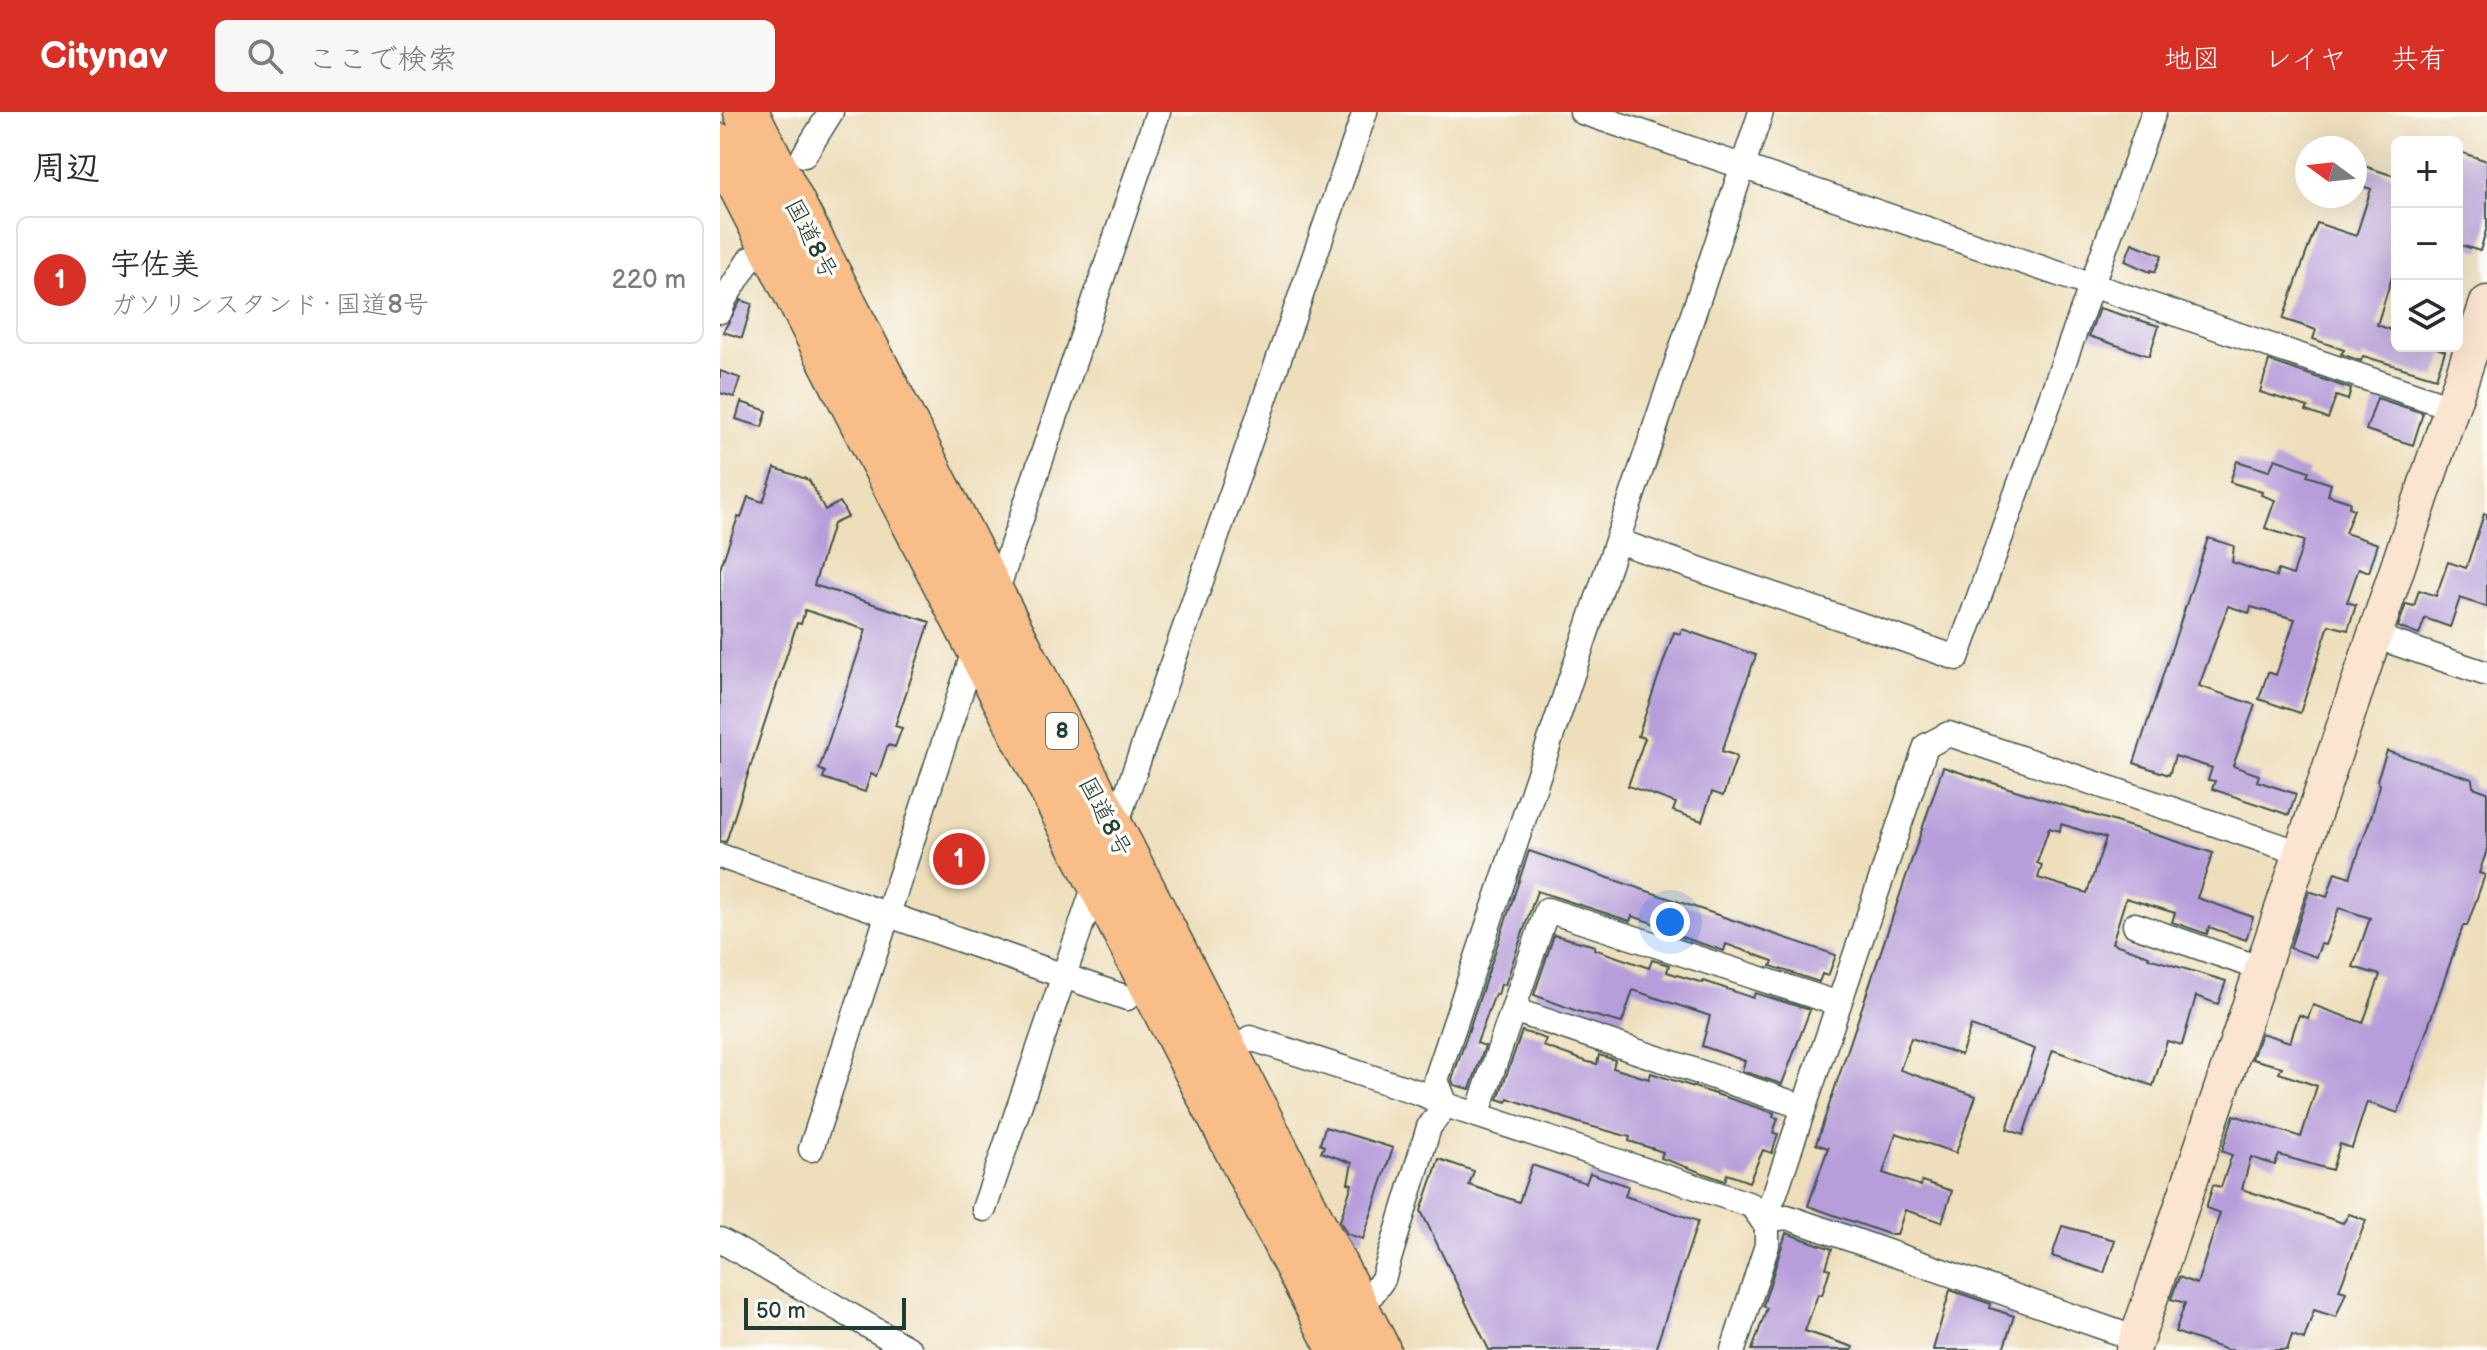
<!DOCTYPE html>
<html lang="ja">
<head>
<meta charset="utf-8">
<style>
	:root { --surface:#fff; --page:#f7f7f7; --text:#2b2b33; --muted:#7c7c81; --line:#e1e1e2; --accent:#d93025 }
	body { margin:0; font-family:"Balsamiq Sans","Klee One",sans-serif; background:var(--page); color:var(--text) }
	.controls { position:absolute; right:24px; top:24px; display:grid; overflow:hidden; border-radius:12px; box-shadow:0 8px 32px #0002 }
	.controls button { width:72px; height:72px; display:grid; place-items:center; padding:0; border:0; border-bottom:2px solid var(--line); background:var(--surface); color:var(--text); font:40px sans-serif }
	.compass { position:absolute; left:1575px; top:24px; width:72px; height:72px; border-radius:50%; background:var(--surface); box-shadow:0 8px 32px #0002; rotate:285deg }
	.scale { position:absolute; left:24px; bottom:20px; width:162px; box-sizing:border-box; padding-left:8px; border:4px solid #1f3d34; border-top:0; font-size:22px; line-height:28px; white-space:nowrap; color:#1f3d34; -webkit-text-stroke:6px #fdfcf7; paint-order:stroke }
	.you { position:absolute; left:950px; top:810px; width:28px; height:28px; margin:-20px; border:6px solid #fff; border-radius:50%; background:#1a73e8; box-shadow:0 0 0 12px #1a73e833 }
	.badge { display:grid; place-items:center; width:52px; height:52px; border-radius:50%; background:var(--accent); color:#fff; font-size:26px; font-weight:700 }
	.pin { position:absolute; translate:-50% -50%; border:4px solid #fff; box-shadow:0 2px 8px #0006 }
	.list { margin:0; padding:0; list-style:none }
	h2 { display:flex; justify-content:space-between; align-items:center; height:104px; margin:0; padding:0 32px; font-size:34px }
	h2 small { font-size:26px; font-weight:400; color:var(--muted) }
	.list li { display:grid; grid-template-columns:52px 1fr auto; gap:24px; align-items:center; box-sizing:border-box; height:128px; margin:0 16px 16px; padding:0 16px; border:2px solid var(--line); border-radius:12px }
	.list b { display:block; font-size:30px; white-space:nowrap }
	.list p { margin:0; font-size:26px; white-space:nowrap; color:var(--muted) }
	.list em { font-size:26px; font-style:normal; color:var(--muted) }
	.icon { flex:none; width:44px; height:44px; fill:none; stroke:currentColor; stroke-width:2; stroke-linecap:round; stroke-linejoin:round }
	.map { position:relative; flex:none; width:1767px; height:1238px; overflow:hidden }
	header { display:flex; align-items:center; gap:48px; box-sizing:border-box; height:112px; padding:0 40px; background:var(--accent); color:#fff }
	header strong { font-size:38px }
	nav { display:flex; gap:44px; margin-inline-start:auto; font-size:28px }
	.search { width:560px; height:72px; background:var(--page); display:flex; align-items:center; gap:20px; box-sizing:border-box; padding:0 28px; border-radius:12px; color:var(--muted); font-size:30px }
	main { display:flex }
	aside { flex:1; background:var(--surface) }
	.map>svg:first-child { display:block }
</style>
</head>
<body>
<header>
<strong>Citynav</strong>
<div class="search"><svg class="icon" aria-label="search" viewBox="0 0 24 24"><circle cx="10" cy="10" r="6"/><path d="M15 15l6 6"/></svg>ここで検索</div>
<nav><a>地図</a><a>レイヤ</a><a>共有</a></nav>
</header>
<main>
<aside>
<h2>周辺<small></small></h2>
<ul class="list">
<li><span class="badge">1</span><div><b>宇佐美</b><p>ガソリンスタンド · 国道8号</p></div><em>220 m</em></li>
</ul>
</aside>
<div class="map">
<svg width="1767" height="1238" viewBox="0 0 1767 1238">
	<rect width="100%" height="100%" fill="#fdfcf7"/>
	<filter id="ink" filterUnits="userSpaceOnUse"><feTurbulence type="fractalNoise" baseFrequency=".0125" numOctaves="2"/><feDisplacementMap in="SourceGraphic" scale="16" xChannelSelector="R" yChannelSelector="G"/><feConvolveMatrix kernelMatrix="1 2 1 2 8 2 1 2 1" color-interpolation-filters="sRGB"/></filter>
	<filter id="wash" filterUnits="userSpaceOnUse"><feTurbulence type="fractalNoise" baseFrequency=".006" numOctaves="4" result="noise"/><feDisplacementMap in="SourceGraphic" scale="32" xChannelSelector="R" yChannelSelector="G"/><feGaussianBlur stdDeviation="1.8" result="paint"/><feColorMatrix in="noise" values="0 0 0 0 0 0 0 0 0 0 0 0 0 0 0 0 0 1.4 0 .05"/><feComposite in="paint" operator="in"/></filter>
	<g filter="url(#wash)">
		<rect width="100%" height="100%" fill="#eedebc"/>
		<g id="blocks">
			<!-- building -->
			<path fill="#b79eda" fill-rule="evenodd" d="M 1737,39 L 1767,49 L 1767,115 L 1760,139 L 1737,132 Z
				M 1635,51 L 1677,65 L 1677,166 L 1672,165 L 1657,213 L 1677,220 L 1677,234 L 1711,234 L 1725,239 L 1716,266 L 1643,244 L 1641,249 L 1621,242 L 1624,238 L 1593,227 L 1596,218 L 1563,207 L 1597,111 L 1636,124 L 1651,77 L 1635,72 Z
				M 1412,131 L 1442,143 L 1435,160 L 1431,158 L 1430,160 L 1405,149 Z
				M 21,188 L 32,192 L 22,226 L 3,220 Z
				M 1379,196 L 1439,214 L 1429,244 L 1369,224 Z
				M 1549,249 L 1631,277 L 1628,288 L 1616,284 L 1608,307 L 1586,299 L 1588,295 L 1540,280 Z
				M 0,259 L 20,266 L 14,285 L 0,281 Z
				M 1657,286 L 1703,301 L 1693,333 L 1646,318 Z
				M 21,290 L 47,299 L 42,315 L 16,307 Z
				M 1555,347 L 1589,359 L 1587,364 L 1611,372 L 1608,383 L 1630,390 L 1629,395 L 1634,397 L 1625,421 L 1658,432 L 1649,460 L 1639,456 L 1627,490 L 1636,493 L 1628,518 L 1609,513 L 1580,601 L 1539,587 L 1548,560 L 1556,563 L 1575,507 L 1531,495 L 1529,501 L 1508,494 L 1479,574 L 1535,593 L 1513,654 L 1539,663 L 1537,669 L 1576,682 L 1569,703 L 1492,677 L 1495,669 L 1488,668 L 1492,656 L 1455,644 L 1449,663 L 1414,651 L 1488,426 L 1514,434 L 1512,450 L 1556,465 L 1558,458 L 1573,463 L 1584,429 L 1545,416 L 1555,388 L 1541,383 L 1542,380 L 1510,370 L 1517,349 L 1549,359 Z
				M 55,356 L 89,368 L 105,398 L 120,390 L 128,405 L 113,412 L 94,473 L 210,510 L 175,614 L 182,616 L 175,635 L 168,633 L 157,665 L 151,662 L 145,680 L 103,666 L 105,660 L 99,657 L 146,518 L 85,498 L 81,512 L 77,511 L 6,730 L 0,729 L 0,457 L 18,405 L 21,406 L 28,385 L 43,390 Z
				M 1764,402 L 1767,402 L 1767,495 L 1740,486 L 1730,515 L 1705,506 L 1699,523 L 1678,515 L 1686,492 L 1694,494 L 1699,478 L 1716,484 L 1728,450 L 1746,456 Z
				M 962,517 L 1036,543 L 1002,639 L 1017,644 L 1003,684 L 992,680 L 982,709 L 953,699 L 956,691 L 908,674 L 925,626 L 918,624 L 934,577 L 954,520 L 960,522 Z
				M 1667,639 L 1752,667 L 1753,675 L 1767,680 L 1767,738 L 1759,761 L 1765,763 L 1747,814 L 1743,814 L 1678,1001 L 1647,990 L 1632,1036 L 1620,1032 L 1612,1058 L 1559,1043 L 1555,1053 L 1531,1045 L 1522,1077 L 1623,1111 L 1629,1102 L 1646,1108 L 1619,1178 L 1626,1180 L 1616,1205 L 1594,1198 L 1584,1227 L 1572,1223 L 1567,1238 L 1507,1238 L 1455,1220 L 1465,1191 L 1451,1187 L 1459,1165 L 1477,1172 L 1500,1101 L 1486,1096 L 1493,1073 L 1501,1075 L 1512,1043 L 1502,1039 L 1514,1003 L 1581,1025 L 1597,974 L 1559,961 L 1562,955 L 1532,947 L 1541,921 L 1570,930 L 1579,903 L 1588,906 L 1593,893 L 1643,911 L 1660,863 L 1633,855 L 1650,806 L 1619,796 L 1605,833 L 1601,832 L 1596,845 L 1570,836 L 1589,779 L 1607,785 L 1615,760 L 1630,765 L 1652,702 L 1660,673 L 1657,668 Z
				M 1223,655 L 1493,741 L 1477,786 L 1533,805 L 1526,828 L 1489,815 L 1487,822 L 1452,810 L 1455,801 L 1406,786 L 1392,831 L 1429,844 L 1428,846 L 1506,869 L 1498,892 L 1476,884 L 1462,933 L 1447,929 L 1433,974 L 1333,938 L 1303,1023 L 1287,1017 L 1315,937 L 1251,914 L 1241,943 L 1191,926 L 1180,958 L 1256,984 L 1236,1041 L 1176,1021 L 1163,1061 L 1201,1074 L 1202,1069 L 1232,1079 L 1222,1110 L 1185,1098 L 1177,1123 L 1171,1123 L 1088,1094 L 1108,1036 L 1096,1032 ZM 1341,712 L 1386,726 L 1367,781 L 1318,766 L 1322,753 L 1317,751 L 1329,716 L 1340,719 Z
				M 809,739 L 1116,843 L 1108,864 L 1102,862 L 1099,870 L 1051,854 L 1053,849 L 1006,832 L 1004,839 L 943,819 L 944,815 L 912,804 L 910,809 L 817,779 L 785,873 L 781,872 L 778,883 L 775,882 L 757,931 L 765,934 L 750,977 L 734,973 L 732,968 Z
				M 834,823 L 875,834 L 874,837 L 929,856 L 932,848 L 949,853 L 947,860 L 983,871 L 984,869 L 1033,886 L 1035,881 L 1090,898 L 1062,972 L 1022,959 L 1025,949 L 982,934 L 990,904 L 913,878 L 902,911 L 857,899 L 814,883 Z
				M 802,919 L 826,927 L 823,934 L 868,950 L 877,952 L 879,943 L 895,948 L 893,956 L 929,967 L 931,961 L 1054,1001 L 1053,1005 L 1058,1006 L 1053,1021 L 1058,1022 L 1052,1041 L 1043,1038 L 1029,1070 L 1007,1062 L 1005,1069 L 941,1046 L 943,1040 L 909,1029 L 910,1025 L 859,1011 L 788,986 L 787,990 L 778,987 Z
				M 605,1015 L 673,1036 L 643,1127 L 627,1122 L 620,1109 L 632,1072 L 628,1071 L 632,1051 L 601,1040 L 604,1034 L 600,1032 Z
				M 719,1047 L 754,1059 L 749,1073 L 799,1090 L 812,1053 L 866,1071 L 870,1061 L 908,1074 L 905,1084 L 978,1109 L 935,1238 L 769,1238 L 701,1099 Z
				M 1342,1114 L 1395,1128 L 1384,1161 L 1332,1144 Z
				M 1066,1121 L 1112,1137 L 1106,1156 L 1110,1157 L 1102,1183 L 1098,1182 L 1085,1219 L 1133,1235 L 1132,1238 L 1032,1238 L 1047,1196 L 1043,1194 Z
				M 1230,1178 L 1271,1192 L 1270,1196 L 1294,1204 L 1283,1238 L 1213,1238 Z"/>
		</g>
	</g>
	<g filter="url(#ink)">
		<use href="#blocks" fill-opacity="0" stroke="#3e5548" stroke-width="2"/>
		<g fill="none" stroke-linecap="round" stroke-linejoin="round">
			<defs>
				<path id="street" d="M 862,0 L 1731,295
					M 84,43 L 111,0
					M 0,199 L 5,186 L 30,147
					M 897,429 L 1237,546 L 1434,0
					M 274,487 L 438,0
					M 1654,524 L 1767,562
					M 393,721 L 645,0
					M 0,744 L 407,886
					M 1415,813 L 1542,857
					M 793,898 L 1084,995
					M 530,926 L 703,982 L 726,993
					M 726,993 L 716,968 L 1041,0
					M 757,1003 L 827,798 L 1119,892
					M 91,1037 L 256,533
					M 264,1097 L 377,767
					M 1042,1108 L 1054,1084 L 1206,634 L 1229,622 L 1581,741
					M 1042,1108 L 1067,1105 L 1417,1227
					M 0,1128 L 190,1238
					M 639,1200 L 663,1167 L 709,1015 L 726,993 L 1031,1093 L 1047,1114 L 1047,1133 L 1013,1238"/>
				<path id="secondary" d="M 1413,1238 L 1767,191"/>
				<path id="highway" d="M 26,0 L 658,1238
					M 0,34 L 620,1238"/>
			</defs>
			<!-- street casing -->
			<use href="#street" stroke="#3e5548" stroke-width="27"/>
			<!-- secondary casing -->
			<use href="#secondary" stroke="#3e5548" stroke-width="37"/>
			<!-- highway casing -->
			<use href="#highway" stroke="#3e5548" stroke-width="47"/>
			<!-- street -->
			<use href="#street" stroke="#fff" stroke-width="24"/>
			<!-- secondary -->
			<use href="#secondary" stroke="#fce5d0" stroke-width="34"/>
			<!-- highway -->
			<use href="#highway" stroke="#f8bd89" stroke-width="44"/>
		</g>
	</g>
	<g text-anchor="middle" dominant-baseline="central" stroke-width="7" stroke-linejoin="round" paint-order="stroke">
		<!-- shield labels -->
		<rect fill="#fdfcf7" stroke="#62766e" stroke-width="2" x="326" y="601" width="32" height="36" rx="6"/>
		<g font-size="22" font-weight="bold" fill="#1f3d34">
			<text x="342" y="619">8</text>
		</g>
		<!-- street labels -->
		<g font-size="24" fill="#1f3d34" stroke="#fdfcf7">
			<text transform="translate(91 127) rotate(63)">国道8号</text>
			<text transform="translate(385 705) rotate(63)">国道8号</text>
		</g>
	</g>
</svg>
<div class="controls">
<button>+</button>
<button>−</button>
<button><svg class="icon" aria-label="layers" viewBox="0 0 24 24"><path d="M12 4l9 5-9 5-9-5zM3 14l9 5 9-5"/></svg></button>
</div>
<svg class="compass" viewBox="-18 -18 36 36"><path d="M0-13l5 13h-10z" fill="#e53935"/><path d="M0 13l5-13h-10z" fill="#7c7c81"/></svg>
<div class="scale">50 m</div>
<div class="you"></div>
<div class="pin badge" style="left:239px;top:747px">1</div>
</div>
</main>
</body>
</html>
